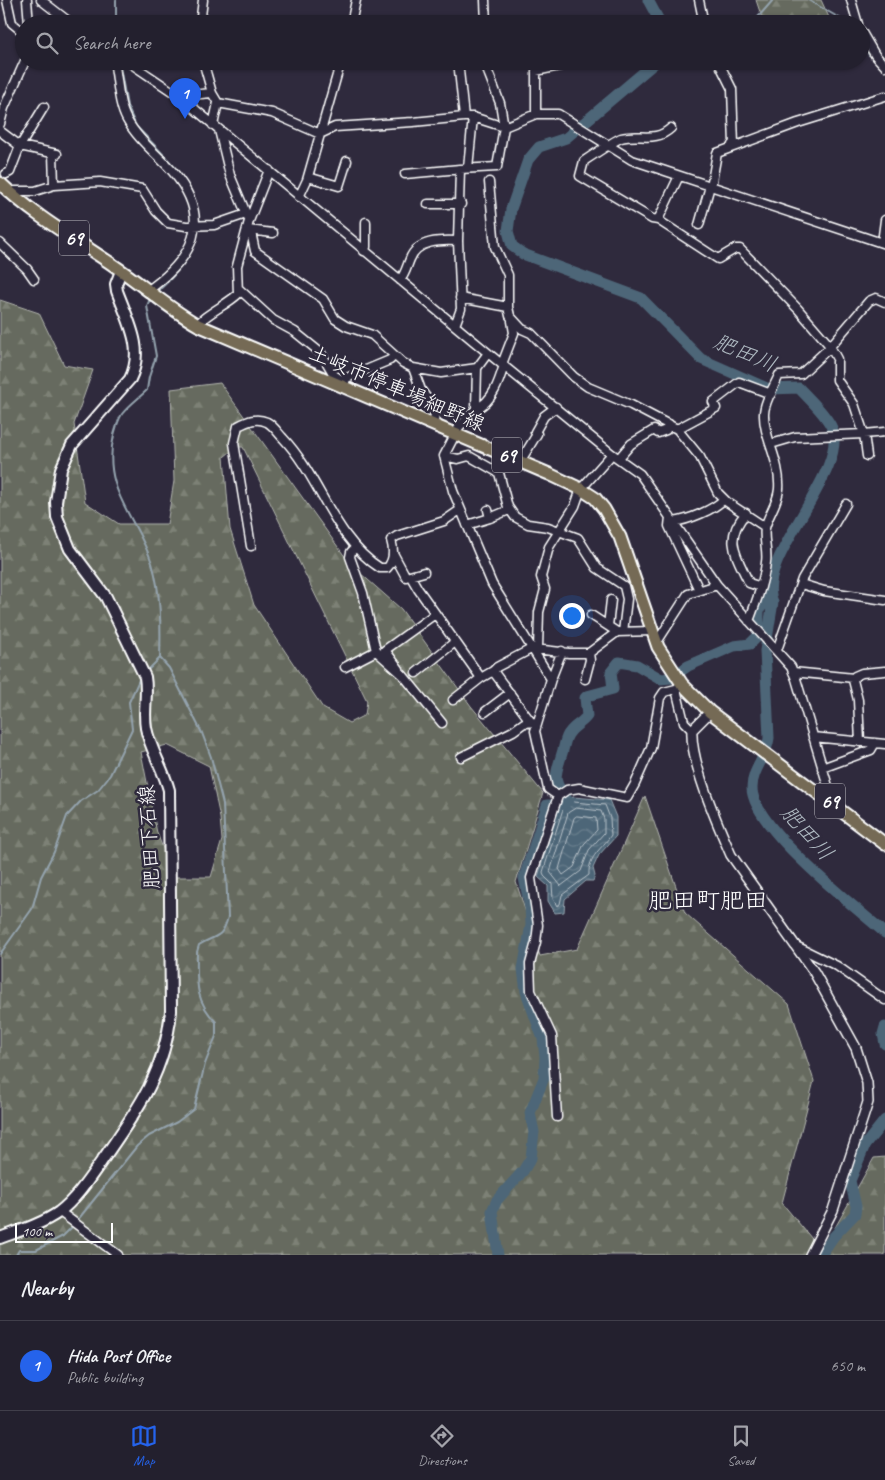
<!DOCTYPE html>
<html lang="en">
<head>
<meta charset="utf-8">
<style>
	:root { --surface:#23202e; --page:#2f2d3a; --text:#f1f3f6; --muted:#a3a3aa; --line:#403e4a; --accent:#2563eb }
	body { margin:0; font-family:Caveat,"Klee One",sans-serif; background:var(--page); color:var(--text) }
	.scale { position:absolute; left:15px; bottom:12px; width:98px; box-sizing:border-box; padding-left:5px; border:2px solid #fff; border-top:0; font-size:14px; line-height:18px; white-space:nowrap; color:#fff; -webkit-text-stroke:4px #2f2a3d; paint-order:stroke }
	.you { position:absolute; left:571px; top:615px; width:18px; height:18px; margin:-12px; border:4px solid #fff; border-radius:50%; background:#1a73e8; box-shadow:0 0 0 8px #1a73e833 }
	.badge { display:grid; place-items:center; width:32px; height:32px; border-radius:50%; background:var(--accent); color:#fff; font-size:16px; font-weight:700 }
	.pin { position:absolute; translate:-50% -41px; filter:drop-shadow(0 1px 2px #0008) }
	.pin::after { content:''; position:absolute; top:26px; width:18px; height:15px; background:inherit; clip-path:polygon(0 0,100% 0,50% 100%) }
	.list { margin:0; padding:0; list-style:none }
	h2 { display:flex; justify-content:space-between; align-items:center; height:65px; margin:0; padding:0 20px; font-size:21px }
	h2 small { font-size:16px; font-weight:400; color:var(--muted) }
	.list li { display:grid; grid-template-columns:32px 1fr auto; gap:15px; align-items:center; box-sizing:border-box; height:90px; padding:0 20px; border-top:1px solid var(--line) }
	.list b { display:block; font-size:19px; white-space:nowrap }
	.list p { margin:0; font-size:16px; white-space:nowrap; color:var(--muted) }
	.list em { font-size:16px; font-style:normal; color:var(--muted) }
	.icon { flex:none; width:28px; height:28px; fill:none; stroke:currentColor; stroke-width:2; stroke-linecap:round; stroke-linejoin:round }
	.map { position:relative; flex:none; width:885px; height:1255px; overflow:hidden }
	.search { position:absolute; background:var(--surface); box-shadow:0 1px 4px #0004; left:15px; right:15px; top:15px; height:55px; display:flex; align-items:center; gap:12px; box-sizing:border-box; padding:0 18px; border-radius:28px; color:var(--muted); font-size:19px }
	.sheet { height:155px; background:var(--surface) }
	nav { display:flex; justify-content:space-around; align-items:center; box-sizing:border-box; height:70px; border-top:1px solid var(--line); background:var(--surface); font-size:14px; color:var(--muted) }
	nav a { display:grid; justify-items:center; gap:2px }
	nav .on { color:var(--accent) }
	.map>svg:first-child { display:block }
</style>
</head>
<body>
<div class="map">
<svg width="885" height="1255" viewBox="0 0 885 1255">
	<defs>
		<pattern id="forest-firs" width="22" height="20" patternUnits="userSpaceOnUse" patternTransform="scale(1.25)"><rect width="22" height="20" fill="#666b5e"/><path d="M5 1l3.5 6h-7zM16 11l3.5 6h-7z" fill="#7d8176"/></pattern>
		<pattern id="water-waves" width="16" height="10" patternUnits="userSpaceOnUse" patternTransform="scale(1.25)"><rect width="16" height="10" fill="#4d6678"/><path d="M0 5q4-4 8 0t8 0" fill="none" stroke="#687d8c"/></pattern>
	</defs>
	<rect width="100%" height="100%" fill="#2f2a3d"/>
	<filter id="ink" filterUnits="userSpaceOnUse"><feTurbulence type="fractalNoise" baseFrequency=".02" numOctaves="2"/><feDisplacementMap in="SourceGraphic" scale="10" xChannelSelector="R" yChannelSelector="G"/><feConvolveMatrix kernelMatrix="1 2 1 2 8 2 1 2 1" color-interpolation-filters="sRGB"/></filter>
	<g filter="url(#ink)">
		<!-- forest -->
		<path fill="url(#forest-firs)" stroke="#b2b5ae" fill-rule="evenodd" d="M 756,0 L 821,0 L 832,24 L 764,24 Z
			M 0,300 L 39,313 L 64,365 L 93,370 L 74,424 L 85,502 L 119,524 L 167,524 L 174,481 L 171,389 L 220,383 L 351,565 L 401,609 L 471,706 L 543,793 L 516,882 L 540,956 L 577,949 L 645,796 L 685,913 L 789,1004 L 814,1081 L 782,1203 L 822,1251 L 874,1158 L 885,1157 L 885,1255 L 0,1255 ZM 236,447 L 243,447 L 367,701 L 365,715 L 349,723 L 323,708 L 254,605 L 230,529 L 224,457 ZM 167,745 L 209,766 L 220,818 L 222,840 L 211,877 L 174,877 L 157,833 L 141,752 Z"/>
		<!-- water -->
		<path fill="url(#water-waves)" stroke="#94a3ae" d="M 573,797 L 609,800 L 616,817 L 616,836 L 599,855 L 593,868 L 595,876 L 593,881 L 586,881 L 565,899 L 564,912 L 555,913 L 548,901 L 548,886 L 538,877 L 559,805 Z"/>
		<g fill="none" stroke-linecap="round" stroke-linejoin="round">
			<!-- shore -->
			<path stroke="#b8c2c9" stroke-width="1" d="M 574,802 L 605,805 L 610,818 L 611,835 C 602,849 588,856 589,875 L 562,895 L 560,904 L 557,906 L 553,899 L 552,884 L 544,876 L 543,872 L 563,809 Z
				M 576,808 L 601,811 L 604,819 L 604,833 L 589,850 L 581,871 L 561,886 L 550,872 L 568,813 Z
				M 577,816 L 596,818 L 597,830 L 584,844 L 574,867 L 563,875 L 559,869 L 574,818 Z"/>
			<!-- stream -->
			<path stroke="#94a3ae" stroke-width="2" d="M 808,0 L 850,24
				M 116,24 L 116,0
				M 752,24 L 773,0
				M 861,42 L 869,55
				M 119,61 L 127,106 L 136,126 C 162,154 198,182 199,224
				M 157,292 C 177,274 193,255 199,228
				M 147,671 L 160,658 C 161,627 161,593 152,563 C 137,517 101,490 114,435 C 116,428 118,420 122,414 C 129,405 139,398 147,390 L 149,377 L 156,356 L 147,306 L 150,299
				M 0,954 L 32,909 L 41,877 L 54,852 L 67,816 L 81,801 L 98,790 L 110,775 L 132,729 L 129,702 L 140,678
				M 76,1222 L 137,1146 L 149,1136 L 177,1122 L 194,1109 L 205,1064 L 216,1036 L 216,1022 C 194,1000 197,981 197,952 L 199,945 C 216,934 222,940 228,917 L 223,804 L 211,757 L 202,733 L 169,668 L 160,658
				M 16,1255 L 19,1250 L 36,1250 L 63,1236 L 73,1226"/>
			<!-- river -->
			<path stroke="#4d6678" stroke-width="11" d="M 648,0 L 661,24
				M 657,61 L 566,138 L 539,147 L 528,160 L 511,209 L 508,231 L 512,246 L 523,254 L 641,298 L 701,359 L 769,389 L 799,388 C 810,400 824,412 831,426 C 853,468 753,561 773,602 L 765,651 L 769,738 C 767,757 752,769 752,788 C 752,827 855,907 885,933
				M 885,1027 L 883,1034 L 885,1044
				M 498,1255 L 492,1211 L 497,1200 L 523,1171 L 531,1158 L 534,1132 L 530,1113 L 544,1078 L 545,1057 L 543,1039 L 526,992 L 523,969 L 531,925 L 530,908 L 524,878 L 547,805 L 561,805 L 568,801 C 550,778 556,775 563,750 C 565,744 565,737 570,732 C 575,725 582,723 587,716 L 585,698 L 587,696 L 613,689 L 611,672 L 619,662 L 637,665 L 661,679 L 671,678 L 688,666 L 734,646 L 750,644 L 758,636 L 759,610 L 770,595
				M 821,1255 L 834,1236 L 855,1214 L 856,1206 L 850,1181 L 865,1145 L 885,1120"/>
			<defs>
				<path id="minor" d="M 7,0 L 12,23 L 24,33
					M 27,0 L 29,24
					M 41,0 L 72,24
					M 485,0 L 486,24
					M 699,0 L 704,24
					M 851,0 L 858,24
					M 200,24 L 203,0
					M 351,24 L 356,0
					M 861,31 L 875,55 L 885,66
					M 114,61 C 118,80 118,104 127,120 C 138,140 158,155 173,172 C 214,220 193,259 147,291
					M 127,61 L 179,96 L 488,353 L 612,454 L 640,474 L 717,585 L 791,667 L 796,679 L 833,803
					M 203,61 L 212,93 L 218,103 L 213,125
					M 458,61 L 464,117
					M 718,61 L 732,89 L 734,145 L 732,145
					M 179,96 L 212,93
					M 218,103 L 272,113 L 320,134 L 335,127 L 413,122 L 464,117 L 473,117 L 504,127 L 536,114 L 558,114 L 632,160 L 885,244
					M 536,114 L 536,71 L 573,63
					M 0,124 L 4,108 L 25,61
					M 219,130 L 230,175 L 248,218
					M 0,131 L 20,146 L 57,154
					M 53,153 L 54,185
					M 468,168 L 473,117
					M 6,174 L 10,172 L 20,146 L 44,107
					M 405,174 L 460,169
					M 679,176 L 658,220 L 718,259 L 735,249 L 740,249 L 798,309 L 830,346 L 837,359 L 837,380 L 854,404 L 864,434 L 885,432
					M 308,177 L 339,186 L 347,161
					M 489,182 L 495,247 L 508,275 L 508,307
					M 711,187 L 717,153 L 798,123 L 885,96
					M 8,191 L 35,191 L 54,185 L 100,182 L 142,189 L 156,211 L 168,223 L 186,226 L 214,225 L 246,214
					M 299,197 L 307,180 L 341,61
					M 428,204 L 461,204
					M 658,220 L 652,219 L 580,176 L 584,161 C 590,157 617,139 621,138 C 640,133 655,143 671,128
					M 699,225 L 710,186
					M 248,230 L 273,233
					M 251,232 L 255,251 L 323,299 L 335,319 L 346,326 L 372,335 L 403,363 L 413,368 L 441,373 L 477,368
					M 0,243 L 27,269 L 34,279
					M 882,243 L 885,220
					M 364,251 L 366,247 L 366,222
					M 400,280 C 405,275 407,266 410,259 C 417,240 441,240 458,241
					M 239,289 L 273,320 L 295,332 L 321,353 L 334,375 L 345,382
					M 460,298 L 508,307 L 510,316 L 522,329 L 531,333 L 574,377 L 588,387 L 631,405 L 677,429 L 700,457 L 718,493 L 727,502 L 765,527
					M 198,325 C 202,316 228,304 238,294 L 237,266 L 249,221 L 269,170
					M 455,325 L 461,309 L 458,241 L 460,169 L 497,167 L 504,127 L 500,103 L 488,72 L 488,61
					M 488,353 L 477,368 L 476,409 L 459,427 L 444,456 L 453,491 L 492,584 L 551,679 L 535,731 L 548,789 L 558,796 L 531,878 L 538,925 L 536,942 L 530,964 L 531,991 L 552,1036 L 557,1117
					M 502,364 L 514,333 L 512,321
					M 413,368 L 421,390 L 435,410 L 434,424
					M 342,380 L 390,360 L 394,356
					M 476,409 C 493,401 499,382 504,365
					M 677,429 L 716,408 L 713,402 L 739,382 L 771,394
					M 771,444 L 795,437 L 864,434 L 867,456
					M 444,456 L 458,459 L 469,456 L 499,473 L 508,507 L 515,517 L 528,524 L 548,527 L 578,538 L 597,568 L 624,586 L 627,599 L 623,632
					M 619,458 L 631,444 L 654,430 L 658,433 L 666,430 L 669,424
					M 517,460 L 523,457 L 537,434 L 535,432 L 544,416 L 556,407
					M 746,513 C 723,539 736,555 749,583 L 761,587
					M 670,517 L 669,526 L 699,590
					M 490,518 L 509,510
					M 673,522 C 688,520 714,510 724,499
					M 467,525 L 490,518 L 488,510
					M 251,546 L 234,443 L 238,426 C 248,421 256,417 267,422 C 273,425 278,433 283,438 C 320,477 333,538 380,568 L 387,568 C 394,561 394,550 391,540 L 397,536 L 444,521 L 460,510
					M 393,553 L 406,577 L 424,572
					M 411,577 L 418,589 L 481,678 L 493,671 L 497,667 L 533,648
					M 801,584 L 824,591 L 885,600
					M 591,615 L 617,632
					M 749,621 C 756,602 764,582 766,562 C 768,551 763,539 765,528 C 768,515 778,503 779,489 C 781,462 763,436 764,414 C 764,402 774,387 779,375 L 801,374 L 828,349 L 869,301 L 876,298 L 885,302
					M 608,626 L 611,600
					M 657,642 L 688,594 L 717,585
					M 535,649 L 569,653 L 589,653 L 617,632 L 653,631
					M 538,649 L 539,612 L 545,589 L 541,577 L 549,547 L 575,506 L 581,489 L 612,454
					M 777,650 L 802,579 L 846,504
					M 376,651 L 403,675 L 442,723
					M 345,667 L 376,651 L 363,593 L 350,557 L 351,552 L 355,548
					M 399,669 L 385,650 L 435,614
					M 493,671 L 531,722
					M 793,672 L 854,678
					M 416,673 L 455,642
					M 551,679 L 562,651
					M 585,679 L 590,660 L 589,653
					M 676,689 L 684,722 L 692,730
					M 453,700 L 481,678
					M 485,712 L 510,693
					M 813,737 L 885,744
					M 860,742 L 858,700 L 853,680 L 855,676 L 862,673 L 885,671
					M 461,757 L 513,731 L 524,723 L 536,722
					M 822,768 L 871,750 L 875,743
					M 558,796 L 567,790 L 579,788 L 627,798 L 635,784 L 651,748 L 660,698 L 664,692 L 676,689 L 682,684
					M 796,946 L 837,966 L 885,1000
					M 60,1212 L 118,1255"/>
				<path id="tertiary" d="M 710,712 L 692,730 C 690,762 718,825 731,855 L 814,972 L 856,1048 L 867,1083 L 868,1102 L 833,1210 L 810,1255"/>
				<path id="secondary" d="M 0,1238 C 19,1231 42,1224 59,1212 C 76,1199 89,1179 101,1162 C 136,1112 165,1074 171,1011 L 169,790 C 163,768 150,749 146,728 C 143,711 148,694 145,677 L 106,597 L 70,549 L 57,517 L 56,502 L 61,469 L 72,445 L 130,379 C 145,349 128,321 117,291 L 116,284 L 121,271"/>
				<path id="primary" d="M 0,183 C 34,216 77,240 116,267 C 144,286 168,308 198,325 L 549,474 L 581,489 L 595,498 L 604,509 L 620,537 L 658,647 L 682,684 L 710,712 L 885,844"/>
			</defs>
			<!-- minor casing -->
			<use href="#minor" stroke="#fff" stroke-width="11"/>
			<!-- tertiary casing -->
			<use href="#tertiary" stroke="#fff" stroke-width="12"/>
			<!-- secondary casing -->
			<use href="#secondary" stroke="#fff" stroke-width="14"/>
			<!-- primary casing -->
			<use href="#primary" stroke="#fff" stroke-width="15"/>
			<!-- minor -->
			<use href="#minor" stroke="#2f2a3d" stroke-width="8"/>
			<!-- tertiary -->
			<use href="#tertiary" stroke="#2f2a3d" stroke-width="9"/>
			<!-- secondary -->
			<use href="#secondary" stroke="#2f2a3d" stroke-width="10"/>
			<!-- primary -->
			<use href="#primary" stroke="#746b55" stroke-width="11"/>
		</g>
	</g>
	<g text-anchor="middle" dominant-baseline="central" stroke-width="5" stroke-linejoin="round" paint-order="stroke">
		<!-- shield labels -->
		<g fill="#2f2a3d" stroke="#c1bfc5" stroke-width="1">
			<rect x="59" y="220.5" width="30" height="35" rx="4"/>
			<rect x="492" y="437.5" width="30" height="35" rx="4"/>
			<rect x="815" y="783.5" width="30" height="35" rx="4"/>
		</g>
		<g font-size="20" font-weight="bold" fill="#fff">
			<text x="74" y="238">69</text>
			<text x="507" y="455">69</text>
			<text x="830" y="801">69</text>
		</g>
		<!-- street labels -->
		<g font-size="21" fill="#fff" stroke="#2f2a3d">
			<text transform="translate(397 388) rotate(23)">土岐市停車場細野線</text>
			<text transform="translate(149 837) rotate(-93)">肥田下石線</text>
		</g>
		<!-- water labels -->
		<g font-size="22" font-style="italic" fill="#afbac2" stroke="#2f2a3d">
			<text transform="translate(745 353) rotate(23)">肥田川</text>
			<text transform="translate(807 833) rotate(48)">肥田川</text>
		</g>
		<!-- quarter labels -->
		<g font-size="24" fill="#fff" stroke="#2f2a3d">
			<text x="708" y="900">肥田町肥田</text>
		</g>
	</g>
</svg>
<div class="scale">100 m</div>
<div class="you"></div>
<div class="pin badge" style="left:185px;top:119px">1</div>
<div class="search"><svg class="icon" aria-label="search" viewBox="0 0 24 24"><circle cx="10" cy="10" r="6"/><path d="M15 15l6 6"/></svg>Search here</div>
</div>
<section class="sheet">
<h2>Nearby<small></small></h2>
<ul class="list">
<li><span class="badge">1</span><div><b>Hida Post Office</b><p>Public building</p></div><em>650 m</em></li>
</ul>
</section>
<nav>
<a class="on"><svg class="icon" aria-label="map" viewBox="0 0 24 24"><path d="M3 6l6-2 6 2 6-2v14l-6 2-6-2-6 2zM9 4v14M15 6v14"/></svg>Map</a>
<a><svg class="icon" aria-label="directions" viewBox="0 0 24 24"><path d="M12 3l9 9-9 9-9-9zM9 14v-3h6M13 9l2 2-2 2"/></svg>Directions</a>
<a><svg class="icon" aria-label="saved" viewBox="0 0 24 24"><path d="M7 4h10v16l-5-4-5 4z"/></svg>Saved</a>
</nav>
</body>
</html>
